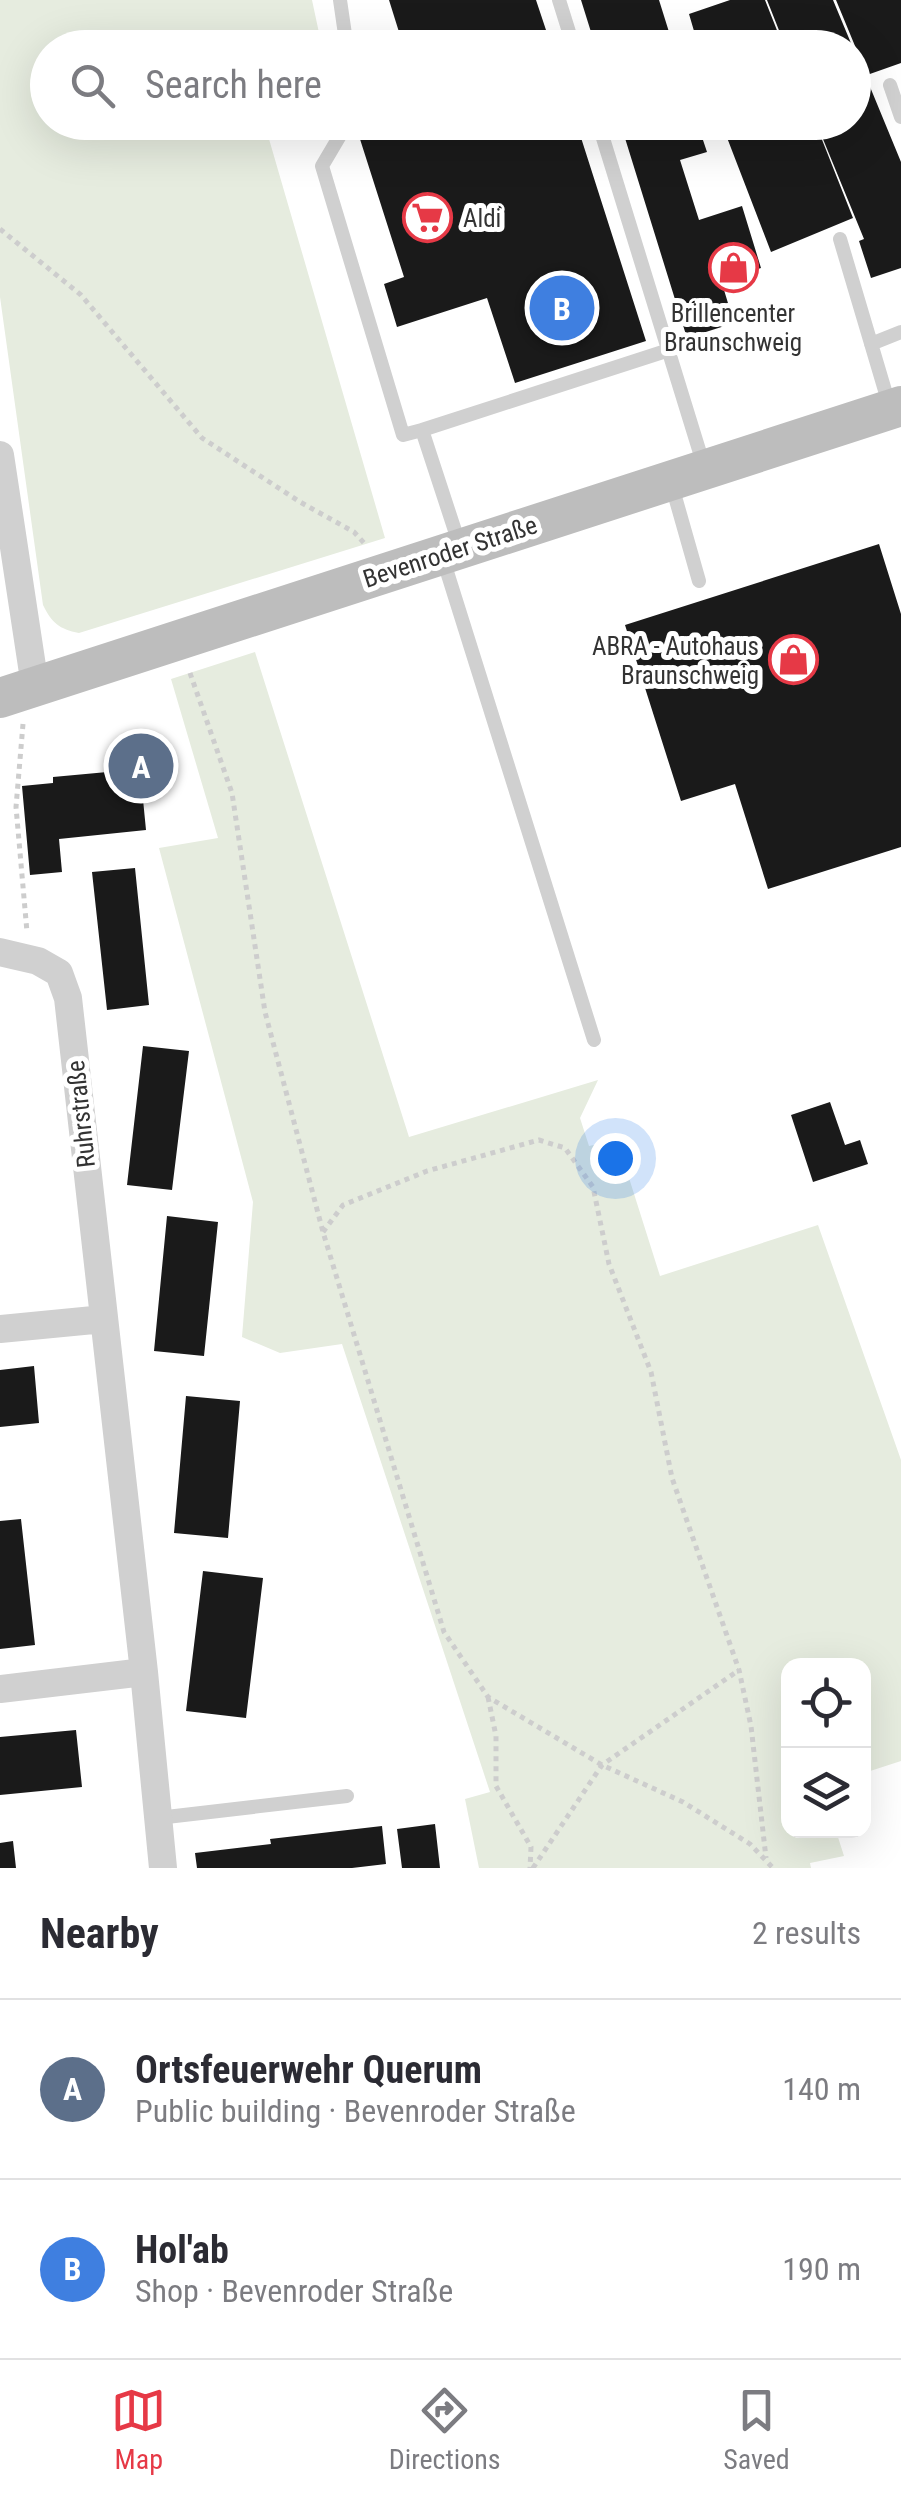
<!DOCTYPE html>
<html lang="en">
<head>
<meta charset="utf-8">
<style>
	:root { --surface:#fff; --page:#f2f2f3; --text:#2b2b33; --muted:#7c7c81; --line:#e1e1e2; --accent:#e63946 }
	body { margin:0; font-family:"Roboto Condensed",sans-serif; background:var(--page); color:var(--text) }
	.controls { position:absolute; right:30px; bottom:30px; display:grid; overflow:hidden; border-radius:20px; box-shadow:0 10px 40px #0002 }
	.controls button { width:90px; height:90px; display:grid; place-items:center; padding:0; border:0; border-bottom:2px solid var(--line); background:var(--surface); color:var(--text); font:50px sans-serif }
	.you { position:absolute; left:615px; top:1158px; width:35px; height:35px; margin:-25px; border:8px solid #fff; border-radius:50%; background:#1a73e8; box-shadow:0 0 0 15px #1a73e833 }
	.badge { display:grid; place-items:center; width:65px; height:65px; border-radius:50%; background:var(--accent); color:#fff; font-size:32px; font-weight:700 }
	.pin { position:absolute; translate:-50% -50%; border:5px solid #fff; box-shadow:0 2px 10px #0006 }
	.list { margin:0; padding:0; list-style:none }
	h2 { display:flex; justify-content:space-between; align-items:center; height:130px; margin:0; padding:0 40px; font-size:42px }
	h2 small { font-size:32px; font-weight:400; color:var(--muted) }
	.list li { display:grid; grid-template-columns:65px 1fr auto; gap:30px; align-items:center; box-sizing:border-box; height:180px; padding:0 40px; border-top:2px solid var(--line) }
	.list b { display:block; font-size:38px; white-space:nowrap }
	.list p { margin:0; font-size:32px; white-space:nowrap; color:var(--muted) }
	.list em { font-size:32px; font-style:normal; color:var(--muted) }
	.icon { flex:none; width:55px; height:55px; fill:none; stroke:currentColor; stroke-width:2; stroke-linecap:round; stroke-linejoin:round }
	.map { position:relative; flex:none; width:901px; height:1868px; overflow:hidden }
	.search { position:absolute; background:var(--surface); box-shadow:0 10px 40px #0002; left:30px; right:30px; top:30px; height:110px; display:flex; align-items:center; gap:25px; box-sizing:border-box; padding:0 35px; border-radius:55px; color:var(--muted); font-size:38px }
	.sheet { height:490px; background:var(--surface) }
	nav { display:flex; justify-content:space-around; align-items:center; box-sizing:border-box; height:140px; border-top:2px solid var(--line); background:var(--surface); font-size:28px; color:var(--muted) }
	nav a { display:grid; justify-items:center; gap:5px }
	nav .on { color:var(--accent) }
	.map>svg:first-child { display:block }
</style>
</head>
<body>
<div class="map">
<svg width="901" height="1868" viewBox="0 0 901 1868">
	<rect width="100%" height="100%" fill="#fff"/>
	<!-- green -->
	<path fill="#e6ecdf" d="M 0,0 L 312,0 L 322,47 L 48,48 L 48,122 L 325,123 L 269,139 L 385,538 L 79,633 C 59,629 52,623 43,605 L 0,297 Z
		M 255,652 L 409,1137 L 598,1080 L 580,1118 L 589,1146 L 617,1140 L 660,1276 L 818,1225 L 901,1460 L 901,1761 L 864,1773 L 864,1666 L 788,1666 L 788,1830 L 836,1831 L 844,1856 L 810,1863 L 811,1868 L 479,1868 L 465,1799 L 490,1792 L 342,1344 L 280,1353 L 242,1337 L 253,1202 L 159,848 L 218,838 L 171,679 Z"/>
	<!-- building -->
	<path fill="#1a1a1a" d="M 389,0 L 536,0 L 552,48 L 404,48 Z
		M 581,0 L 659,0 L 674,48 L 596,48 Z
		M 730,0 L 765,0 L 784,48 L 699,48 L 689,14 Z
		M 767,0 L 833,0 L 853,48 L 786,48 Z
		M 836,0 L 901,0 L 901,63 L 867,75 Z
		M 854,48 L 901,162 L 901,268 L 871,278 L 859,241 L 864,239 L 816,122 L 854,122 Z
		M 399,122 L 576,122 L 646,341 L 515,383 L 487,298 L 397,327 L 384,284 L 404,277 L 359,136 Z
		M 620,122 L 697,122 L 707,152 L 680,160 L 699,220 L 742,206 L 761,268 L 721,280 L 734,323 L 687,338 Z
		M 721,122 L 815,122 L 853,218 L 771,252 Z
		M 879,544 L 901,614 L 901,847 L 768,889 L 735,784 L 681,801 L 625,625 Z
		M 140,769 L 146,830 L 59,839 L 62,872 L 30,875 L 22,786 L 53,783 L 53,777 Z
		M 135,868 L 149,1005 L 107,1010 L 92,872 Z
		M 143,1046 L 189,1051 L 172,1190 L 127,1185 Z
		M 830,1102 L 845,1145 L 860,1140 L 868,1164 L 813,1182 L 791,1115 Z
		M 167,1216 L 218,1222 L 204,1356 L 154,1351 Z
		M 34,1366 L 39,1423 L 0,1427 L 0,1370 Z
		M 186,1396 L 240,1401 L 228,1538 L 174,1533 Z
		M 21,1519 L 35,1645 L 0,1649 L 0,1521 Z
		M 203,1571 L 263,1578 L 246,1718 L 186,1711 Z
		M 76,1730 L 82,1787 L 0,1795 L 0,1737 Z
		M 435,1824 L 440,1868 L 402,1868 L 397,1829 Z
		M 382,1826 L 386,1864 L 352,1868 L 197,1868 L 195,1853 L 271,1844 L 270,1839 Z
		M 13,1841 L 16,1868 L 0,1868 L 0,1843 Z"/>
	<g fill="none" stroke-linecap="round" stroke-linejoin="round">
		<!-- path -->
		<path stroke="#cdcdcd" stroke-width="5" stroke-dasharray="5 5" stroke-linecap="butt" d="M 0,229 L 81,295 L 202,438 L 300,502 L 354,532 L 364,543
			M 190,673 L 232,793 L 265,1012 L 323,1232 L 444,1632 L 488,1697 L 602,1765 L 683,1802 L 750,1844 L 773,1868
			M 23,724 L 16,807 L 27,932
			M 323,1232 L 343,1205 L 427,1171 L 539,1140 L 565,1148 L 593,1187 L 609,1264 L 651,1372 L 672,1478 L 739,1670 L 751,1726 L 766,1858
			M 488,1697 L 496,1736 L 496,1786 L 531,1847 L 530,1868
			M 533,1868 L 602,1765 L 739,1670"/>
		<!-- service -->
		<path stroke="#d0d0d0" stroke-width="14" d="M 340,0 L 347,48
			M 559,0 L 574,48
			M 890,85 L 901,117
			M 348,122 L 322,166 L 403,435 L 422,430 L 459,543
			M 598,122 L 704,466
			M 840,239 L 889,404
			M 871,344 L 901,332
			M 422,430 L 669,350
			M 672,486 L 699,581
			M 443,559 L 594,1040
			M 158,1818 L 347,1796"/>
		<!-- minor -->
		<path stroke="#d0d0d0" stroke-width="28" d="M 0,455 L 35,686
			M 0,952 L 38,961 L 59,973 L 68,998 L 144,1672 L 163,1868
			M 0,1329 L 104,1319
			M 0,1689 L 144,1672"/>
		<!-- secondary -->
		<path stroke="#bdbdbd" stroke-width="40" d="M 0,698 L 901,406"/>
	</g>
	<!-- icons -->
	<defs>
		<symbol id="supermarket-ring" viewBox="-11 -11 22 22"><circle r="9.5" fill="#fff" stroke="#e63946" stroke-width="1.5"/><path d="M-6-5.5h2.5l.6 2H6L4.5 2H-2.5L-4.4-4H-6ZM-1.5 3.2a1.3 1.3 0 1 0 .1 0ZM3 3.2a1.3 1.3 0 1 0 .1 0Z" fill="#e63946"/></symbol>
		<symbol id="shop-ring" viewBox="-11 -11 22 22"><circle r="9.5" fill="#fff" stroke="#e63946" stroke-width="1.5"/><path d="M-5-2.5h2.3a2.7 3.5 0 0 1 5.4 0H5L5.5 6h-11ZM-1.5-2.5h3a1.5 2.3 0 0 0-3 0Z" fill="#e63946"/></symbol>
	</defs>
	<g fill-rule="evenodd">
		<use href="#supermarket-ring" x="400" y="190" width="55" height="55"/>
		<use href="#shop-ring" x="706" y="240" width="55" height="55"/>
		<use href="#shop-ring" x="766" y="632" width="55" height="55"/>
	</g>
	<g text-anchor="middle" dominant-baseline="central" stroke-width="10" stroke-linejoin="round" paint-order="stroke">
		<!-- poi labels -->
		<g font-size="25" fill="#333" stroke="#fff" text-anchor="start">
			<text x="463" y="218">Aldi</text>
			<text x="733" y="313" text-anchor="middle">Brillencenter<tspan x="733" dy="29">Braunschweig</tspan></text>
			<text x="759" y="646" text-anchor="end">ABRA - Autohaus<tspan x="759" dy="29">Braunschweig</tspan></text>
		</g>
		<!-- street labels -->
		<g font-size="25" fill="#333" stroke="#fff">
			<text transform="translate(450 552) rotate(-18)">Bevenroder Straße</text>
			<text transform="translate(81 1114) rotate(-96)">Ruhrstraße</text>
		</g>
	</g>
</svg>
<div class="controls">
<button><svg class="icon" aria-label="locate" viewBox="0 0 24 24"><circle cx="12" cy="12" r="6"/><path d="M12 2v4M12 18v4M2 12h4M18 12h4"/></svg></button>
<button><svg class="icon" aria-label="layers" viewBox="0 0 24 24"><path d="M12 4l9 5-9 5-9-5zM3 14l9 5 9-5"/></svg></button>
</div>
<div class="you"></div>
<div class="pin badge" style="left:141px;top:766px;background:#5c6f8a">A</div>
<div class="pin badge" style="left:562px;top:308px;background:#3f7fe0">B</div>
<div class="search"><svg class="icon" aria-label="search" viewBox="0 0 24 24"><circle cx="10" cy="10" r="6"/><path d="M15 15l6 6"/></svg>Search here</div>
</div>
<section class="sheet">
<h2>Nearby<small>2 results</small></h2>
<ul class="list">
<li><span class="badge" style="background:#5c6f8a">A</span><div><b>Ortsfeuerwehr Querum</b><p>Public building · Bevenroder Straße</p></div><em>140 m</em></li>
<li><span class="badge" style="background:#3f7fe0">B</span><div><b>Hol'ab</b><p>Shop · Bevenroder Straße</p></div><em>190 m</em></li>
</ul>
</section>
<nav>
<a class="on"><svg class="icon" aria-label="map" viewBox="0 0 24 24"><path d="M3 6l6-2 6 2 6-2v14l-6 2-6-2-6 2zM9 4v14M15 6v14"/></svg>Map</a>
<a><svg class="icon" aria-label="directions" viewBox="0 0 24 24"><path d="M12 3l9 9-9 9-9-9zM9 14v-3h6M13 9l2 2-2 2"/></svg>Directions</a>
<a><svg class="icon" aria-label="saved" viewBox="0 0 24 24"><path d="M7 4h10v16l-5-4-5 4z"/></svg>Saved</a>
</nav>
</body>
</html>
